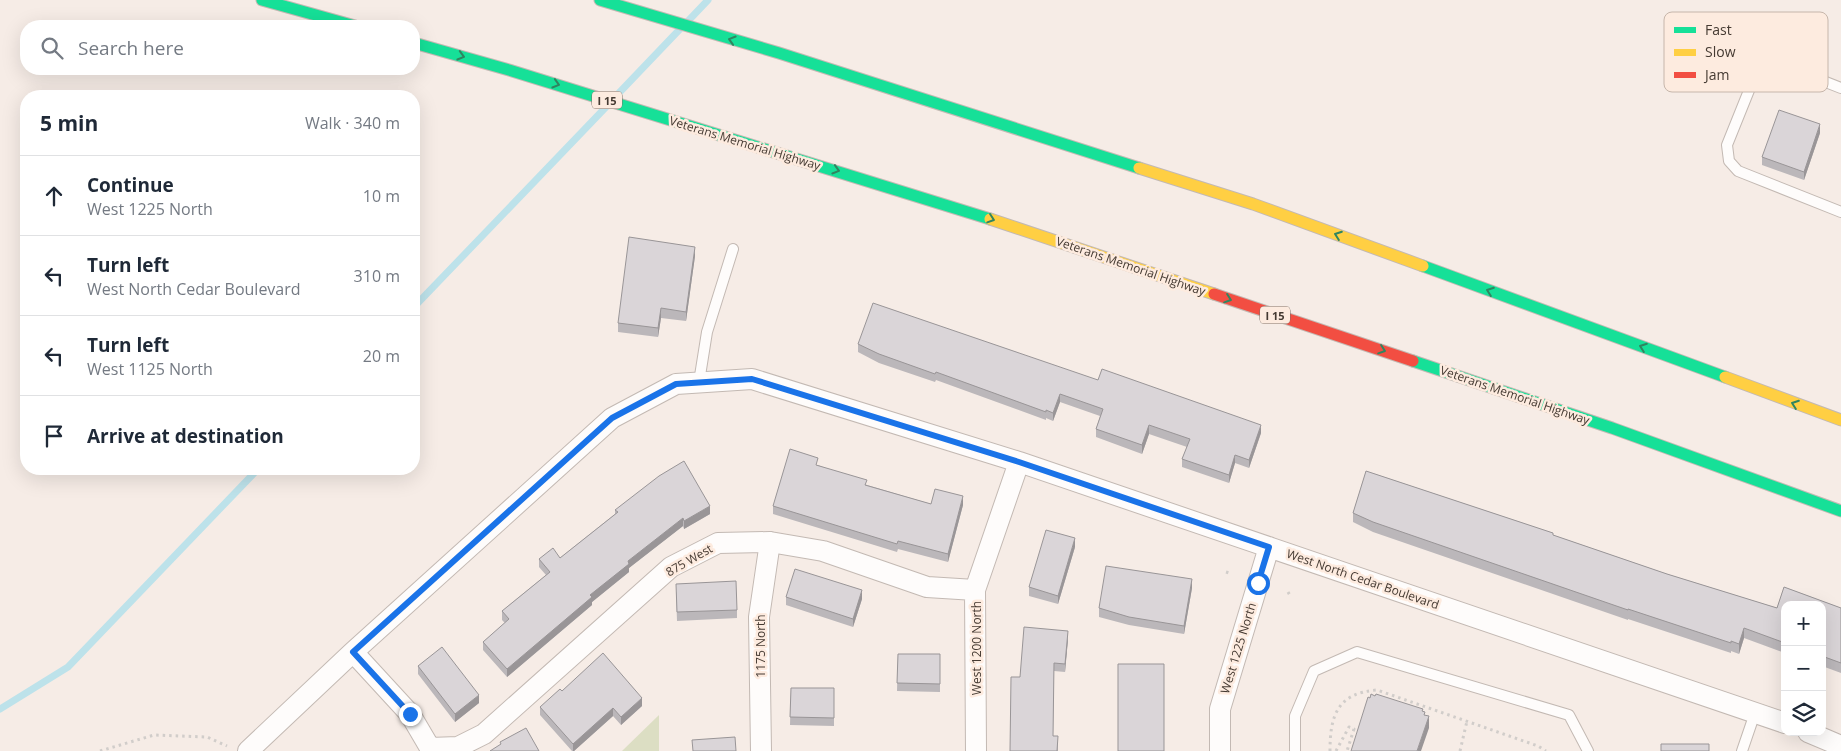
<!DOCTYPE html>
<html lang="en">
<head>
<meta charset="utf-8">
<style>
	:root { --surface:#fff; --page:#f2f2f3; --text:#1f2937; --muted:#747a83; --line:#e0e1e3 }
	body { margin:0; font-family:"Open Sans",sans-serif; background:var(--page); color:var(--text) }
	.controls { position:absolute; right:15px; bottom:15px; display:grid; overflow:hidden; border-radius:10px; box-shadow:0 5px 20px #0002 }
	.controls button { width:45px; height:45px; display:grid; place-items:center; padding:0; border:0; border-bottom:1px solid var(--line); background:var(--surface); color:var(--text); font:25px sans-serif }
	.stop { position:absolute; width:15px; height:15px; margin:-11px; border:4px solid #1a73e8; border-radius:50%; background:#fff }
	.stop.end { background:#1a73e8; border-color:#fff; box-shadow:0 1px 5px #0008 }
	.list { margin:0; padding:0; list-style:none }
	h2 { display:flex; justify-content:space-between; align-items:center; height:65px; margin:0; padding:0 20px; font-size:21px }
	h2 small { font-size:16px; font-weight:400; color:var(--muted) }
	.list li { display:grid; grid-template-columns:32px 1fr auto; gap:15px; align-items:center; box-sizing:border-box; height:80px; padding:0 20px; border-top:1px solid var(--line) }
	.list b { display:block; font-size:19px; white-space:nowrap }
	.list p { margin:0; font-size:16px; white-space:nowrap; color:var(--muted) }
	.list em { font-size:16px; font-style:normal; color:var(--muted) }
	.icon { flex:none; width:28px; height:28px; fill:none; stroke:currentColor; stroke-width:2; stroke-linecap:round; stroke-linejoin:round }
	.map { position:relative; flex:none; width:1841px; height:751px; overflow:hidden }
	.search { position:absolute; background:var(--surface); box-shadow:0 5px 20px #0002; left:20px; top:20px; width:400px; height:55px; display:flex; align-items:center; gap:12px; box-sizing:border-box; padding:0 18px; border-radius:20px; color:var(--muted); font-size:19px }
	.panel { position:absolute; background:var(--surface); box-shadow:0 5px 20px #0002; left:20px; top:90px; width:400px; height:385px; border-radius:20px }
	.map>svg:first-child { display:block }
</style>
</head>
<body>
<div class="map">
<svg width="1841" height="751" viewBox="0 0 1841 751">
	<rect width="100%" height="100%" fill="#f6ece6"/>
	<!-- green -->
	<path fill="#dcdec3" d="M 659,715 L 659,751 L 622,751 Z"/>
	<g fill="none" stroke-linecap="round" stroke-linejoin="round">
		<!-- stream -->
		<path stroke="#bde2ea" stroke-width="7" d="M 689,20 L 708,0
			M 617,95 L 680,29
			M 414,307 L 606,107
			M 0,709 L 68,667 L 258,469"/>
		<defs>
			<path id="lane" d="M 1841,88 L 1775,62 L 1764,64 L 1756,73 L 1727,145 L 1729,161 L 1738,171 L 1841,212
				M 699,382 L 707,332 L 733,249
				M 1295,751 L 1295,716 L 1314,671 L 1357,652 L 1569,715 L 1588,751
				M 1742,751 L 1755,713"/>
			<path id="street" d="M 353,652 L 410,714 L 430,748 L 430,751
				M 1808,732 L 1841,746
				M 430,748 L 458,747 L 484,734 L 671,567 L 718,543 L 770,542 L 823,551 L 927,587 L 975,590
				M 248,751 L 353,652 L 612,418 L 676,384 L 752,379 L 1019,462 L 1785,723
				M 761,751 L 759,617 L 770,542
				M 976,751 L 975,590 L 1019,462
				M 1220,751 L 1220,709 L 1269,547"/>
			<path id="fast" d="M 262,0 L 355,26
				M 600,0 L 779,53 L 1139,168
				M 414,43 L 509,70 L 990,219
				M 1423,266 L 1725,377
				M 1413,361 L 1612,428 L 1841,511"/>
			<path id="slow" d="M 1139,168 L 1253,204 L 1423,266
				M 990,219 L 1214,294
				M 1725,377 L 1841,420"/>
			<path id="jam" d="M 1214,294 L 1413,361"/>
		</defs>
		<!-- lane casing -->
		<use href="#lane" stroke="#c3b9b3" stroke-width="12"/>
		<!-- street casing -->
		<use href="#street" stroke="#c3b9b3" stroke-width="22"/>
		<!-- fast casing -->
		<use href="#fast" stroke="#c3b9b3" stroke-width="13"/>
		<!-- slow casing -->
		<use href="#slow" stroke="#c3b9b3" stroke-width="13"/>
		<!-- jam casing -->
		<use href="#jam" stroke="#c3b9b3" stroke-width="13"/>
		<!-- path -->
		<path stroke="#d1cdca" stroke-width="3" stroke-dasharray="2.5 4" stroke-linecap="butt" d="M 1226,572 L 1229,573
			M 1288,592 L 1291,597
			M 100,751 L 154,735 L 207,737 L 227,746
			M 1330,751 C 1330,716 1337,693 1377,690 L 1538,746 L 1546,751
			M 1336,751 L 1349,727 L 1354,729 L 1347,751
			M 1460,751 L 1467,721"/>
		<!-- lane -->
		<use href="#lane" stroke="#fefcfb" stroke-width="10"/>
		<!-- street -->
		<use href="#street" stroke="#fefcfb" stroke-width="20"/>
		<!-- fast -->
		<use href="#fast" stroke="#16e098" stroke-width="11"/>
		<!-- slow -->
		<use href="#slow" stroke="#ffcf43" stroke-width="11"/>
		<!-- jam -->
		<use href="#jam" stroke="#f24e42" stroke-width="11"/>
	</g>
	<!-- wall -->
	<path fill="#bbb7ba" d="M 1820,133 L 1804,180 L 1762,165 L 1762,157 Z
		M 695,256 L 686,321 L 661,318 L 658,337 L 618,332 L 618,323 Z
		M 858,344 L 1098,380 L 1261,433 L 1249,468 L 1235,463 L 1229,483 L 1182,467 L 1182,459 L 1187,447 L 1149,434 L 1142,454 L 1096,437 L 1096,429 L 1100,416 L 1060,402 L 1053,421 L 1046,418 L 1046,420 L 936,380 L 935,382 L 879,363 L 858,352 Z
		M 818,465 L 867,485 L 931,504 L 963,505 L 948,562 L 898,549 L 897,552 L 773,514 L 773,506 Z
		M 1366,471 L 1553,533 L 1553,535 L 1667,574 L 1777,608 L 1784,587 L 1841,608 L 1841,673 L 1822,666 L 1822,605 L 1785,605 L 1785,653 L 1744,638 L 1739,654 L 1731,651 L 1731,653 L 1628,619 L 1628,620 L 1373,532 L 1353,522 L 1353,513 Z
		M 615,510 L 710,514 L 684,529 L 683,526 L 629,568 L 629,572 L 592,602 L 592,605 L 507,677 L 483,650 L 483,642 L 505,623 L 502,620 L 502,611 L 546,575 L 539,567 L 539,559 L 560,558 L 615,514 Z
		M 1075,547 L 1058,604 L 1029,596 L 1029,587 Z
		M 1192,588 L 1184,634 L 1129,625 L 1099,617 L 1099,608 Z
		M 676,592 L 737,610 L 737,618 L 677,621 Z
		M 786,597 L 862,599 L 853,627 L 786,605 Z
		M 1068,639 L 1065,672 L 1054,671 L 1053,736 L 1058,745 L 1058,751 L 1010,751 L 1020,677 Z
		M 898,654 L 940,654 L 940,692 L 897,691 Z
		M 418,666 L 479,703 L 455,722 L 418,674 Z
		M 791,688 L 834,688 L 834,726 L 790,725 Z
		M 562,691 L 642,706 L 621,725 L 613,716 L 574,751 L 572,751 L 540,715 L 540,707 Z"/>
	<!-- shaded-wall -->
	<path fill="#999597" d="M 1820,124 L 1820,133 L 1804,180 L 1804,172 Z
		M 695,247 L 695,256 L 686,321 L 686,312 Z
		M 661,308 L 661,318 L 658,337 L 658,328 Z
		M 1060,394 L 1060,402 L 1053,421 L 1053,413 Z
		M 1149,425 L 1149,434 L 1142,454 L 1142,445 Z
		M 1261,425 L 1261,433 L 1249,468 L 1249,460 Z
		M 1235,455 L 1235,463 L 1229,483 L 1229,475 Z
		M 963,496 L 963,505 L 948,562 L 948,554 Z
		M 710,506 L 710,514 L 684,529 L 684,521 Z
		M 683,518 L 683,526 L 629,568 L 629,572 L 592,602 L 592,605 L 507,677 L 507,669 L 628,561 Z
		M 1075,538 L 1075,547 L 1058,604 L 1058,596 Z
		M 1192,579 L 1192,588 L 1184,634 L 1184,626 Z
		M 862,590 L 862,599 L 853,627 L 853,619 Z
		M 1744,628 L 1744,638 L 1739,654 L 1739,644 Z
		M 1068,631 L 1068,639 L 1065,672 L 1065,664 Z
		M 479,695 L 479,703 L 455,722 L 455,714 Z
		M 642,698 L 642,706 L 621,725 L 621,717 Z
		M 613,708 L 613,716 L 574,751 L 573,751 L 573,744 Z
		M 1429,716 L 1429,728 L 1421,751 L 1417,751 Z"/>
	<!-- building -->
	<path fill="#dad5d8" stroke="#999597" d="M 1779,110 L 1820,124 L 1804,172 L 1762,157 Z
		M 629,237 L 695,247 L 686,312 L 661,308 L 658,328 L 618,323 Z
		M 873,303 L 1098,380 L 1102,369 L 1261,425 L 1249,460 L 1235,455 L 1229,475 L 1182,459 L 1190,439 L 1149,425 L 1142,445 L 1096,429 L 1103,409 L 1060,394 L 1053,413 L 1046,410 L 1046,412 L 936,372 L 935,374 L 879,354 L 858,344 Z
		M 790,449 L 818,458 L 816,465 L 867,480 L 865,485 L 931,504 L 935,489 L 963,496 L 948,554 L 898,541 L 897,544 L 773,506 Z
		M 684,461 L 710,506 L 684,521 L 683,518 L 628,561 L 629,564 L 590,595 L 592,597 L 507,669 L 483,642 L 509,619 L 502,611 L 550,572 L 539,559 L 553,548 L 560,558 L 618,512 L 615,510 L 659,476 Z
		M 1366,471 L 1553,533 L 1553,535 L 1667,574 L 1777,608 L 1784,587 L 1841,608 L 1841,663 L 1822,656 L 1822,605 L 1785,605 L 1785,643 L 1744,628 L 1739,644 L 1731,641 L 1731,643 L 1628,609 L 1628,610 L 1373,522 L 1353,513 Z
		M 1046,530 L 1075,538 L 1058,596 L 1029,587 Z
		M 1106,566 L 1192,579 L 1184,626 L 1129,617 L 1099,608 Z
		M 795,569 L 862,590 L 853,619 L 786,597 Z
		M 736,581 L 737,610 L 677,612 L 676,584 Z
		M 1024,627 L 1068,631 L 1065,664 L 1054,663 L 1053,736 L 1058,736 L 1057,751 L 1010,751 L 1011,677 L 1020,677 Z
		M 442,647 L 479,695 L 455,714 L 418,666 Z
		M 603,653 L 642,698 L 621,717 L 613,708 L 573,744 L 540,707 L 560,689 L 562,691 Z
		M 898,654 L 940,654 L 940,684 L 897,683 Z
		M 1118,664 L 1164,664 L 1164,751 L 1118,751 Z
		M 791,688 L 834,688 L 834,718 L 790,717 Z
		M 1371,694 L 1375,696 L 1376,694 L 1423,709 L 1422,711 L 1425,712 L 1424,715 L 1429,716 L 1417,751 L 1351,751 L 1368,697 L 1370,698 Z
		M 526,728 L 539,751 L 490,751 L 501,744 L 500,742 Z
		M 735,737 L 736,751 L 693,751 L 692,740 Z
		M 1661,744 L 1709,744 L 1709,751 L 1661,751 Z"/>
	<!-- one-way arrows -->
	<defs><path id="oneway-chevron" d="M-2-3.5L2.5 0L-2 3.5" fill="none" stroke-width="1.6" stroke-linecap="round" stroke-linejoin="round" transform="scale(1.25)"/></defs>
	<g stroke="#308560">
		<use href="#oneway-chevron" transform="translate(732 40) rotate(-163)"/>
		<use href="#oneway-chevron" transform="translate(461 56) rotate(16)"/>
		<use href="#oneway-chevron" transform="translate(556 84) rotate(17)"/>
		<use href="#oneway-chevron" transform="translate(836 170) rotate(17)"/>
		<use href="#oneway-chevron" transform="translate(991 219) rotate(19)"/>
		<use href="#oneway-chevron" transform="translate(1338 235) rotate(-160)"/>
		<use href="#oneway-chevron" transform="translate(1490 291) rotate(-160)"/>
		<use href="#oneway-chevron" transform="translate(1228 299) rotate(19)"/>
		<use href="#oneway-chevron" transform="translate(1643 347) rotate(-160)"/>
		<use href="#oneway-chevron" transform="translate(1382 350) rotate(19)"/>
		<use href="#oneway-chevron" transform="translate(1795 404) rotate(-160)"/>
	</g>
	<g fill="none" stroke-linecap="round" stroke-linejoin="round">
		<!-- route -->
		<path stroke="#1a73e8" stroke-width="6" d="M 410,714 L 353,652 L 612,418 L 676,384 L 752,379 L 1019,462 L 1269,547 L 1258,583"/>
	</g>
	<g text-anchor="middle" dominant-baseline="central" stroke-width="5" stroke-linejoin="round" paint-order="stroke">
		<!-- shield labels -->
		<g fill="#fdebdf" stroke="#7c6f66" stroke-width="1">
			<rect x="592" y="91.5" width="30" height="17" rx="4"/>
			<rect x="1260" y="306.5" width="30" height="17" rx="4"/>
		</g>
		<g font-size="11" font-weight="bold" fill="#453a32">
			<text x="607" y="100">I 15</text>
			<text x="1275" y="315">I 15</text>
		</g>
		<!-- street labels -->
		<g font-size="12" fill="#453a32" stroke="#fdebdf">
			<text transform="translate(745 143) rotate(17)">Veterans Memorial Highway</text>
			<text transform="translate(1131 266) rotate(19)">Veterans Memorial Highway</text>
			<text transform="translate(1515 395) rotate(19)">Veterans Memorial Highway</text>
			<text transform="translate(689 560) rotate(-30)">875 West</text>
			<text transform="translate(1363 579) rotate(19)">West North Cedar Boulevard</text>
			<text transform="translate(760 646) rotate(-90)">1175 North</text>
			<text transform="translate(976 648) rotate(-90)">West 1200 North</text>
			<text transform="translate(1238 648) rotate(-73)">West 1225 North</text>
		</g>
	</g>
	<!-- legend -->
	<rect x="1664" y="12" width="164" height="80" rx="8" fill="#fdebdf" stroke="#c6b6ab" stroke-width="1"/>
	<rect x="1674" y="27" width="22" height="6" fill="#16e098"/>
	<rect x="1674" y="49" width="22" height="7" fill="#ffcf43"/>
	<rect x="1674" y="72" width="22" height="6" fill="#f24e42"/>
	<g font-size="14" fill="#453a32">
		<text x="1705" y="35">Fast</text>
		<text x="1705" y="57">Slow</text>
		<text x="1705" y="80">Jam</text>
	</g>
</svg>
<div class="controls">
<button>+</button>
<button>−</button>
<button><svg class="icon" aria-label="layers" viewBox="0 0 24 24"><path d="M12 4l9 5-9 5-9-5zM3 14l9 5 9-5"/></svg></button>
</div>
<div class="stop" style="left:1258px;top:583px"></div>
<div class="stop end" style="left:410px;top:714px"></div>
<div class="search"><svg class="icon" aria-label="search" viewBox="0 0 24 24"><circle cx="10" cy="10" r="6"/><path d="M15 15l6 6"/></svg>Search here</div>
<section class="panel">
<h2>5 min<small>Walk · 340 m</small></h2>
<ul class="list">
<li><svg class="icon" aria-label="ahead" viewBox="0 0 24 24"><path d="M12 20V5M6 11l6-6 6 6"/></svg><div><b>Continue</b><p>West 1225 North</p></div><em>10 m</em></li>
<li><svg class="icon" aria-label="left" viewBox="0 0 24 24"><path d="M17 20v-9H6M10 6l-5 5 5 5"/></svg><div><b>Turn left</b><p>West North Cedar Boulevard</p></div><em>310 m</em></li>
<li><svg class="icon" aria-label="left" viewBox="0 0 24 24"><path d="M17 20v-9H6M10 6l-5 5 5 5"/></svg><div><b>Turn left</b><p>West 1125 North</p></div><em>20 m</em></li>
<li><svg class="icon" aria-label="arrive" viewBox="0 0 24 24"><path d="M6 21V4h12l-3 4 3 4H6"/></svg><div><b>Arrive at destination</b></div></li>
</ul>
</section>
</div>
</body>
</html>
